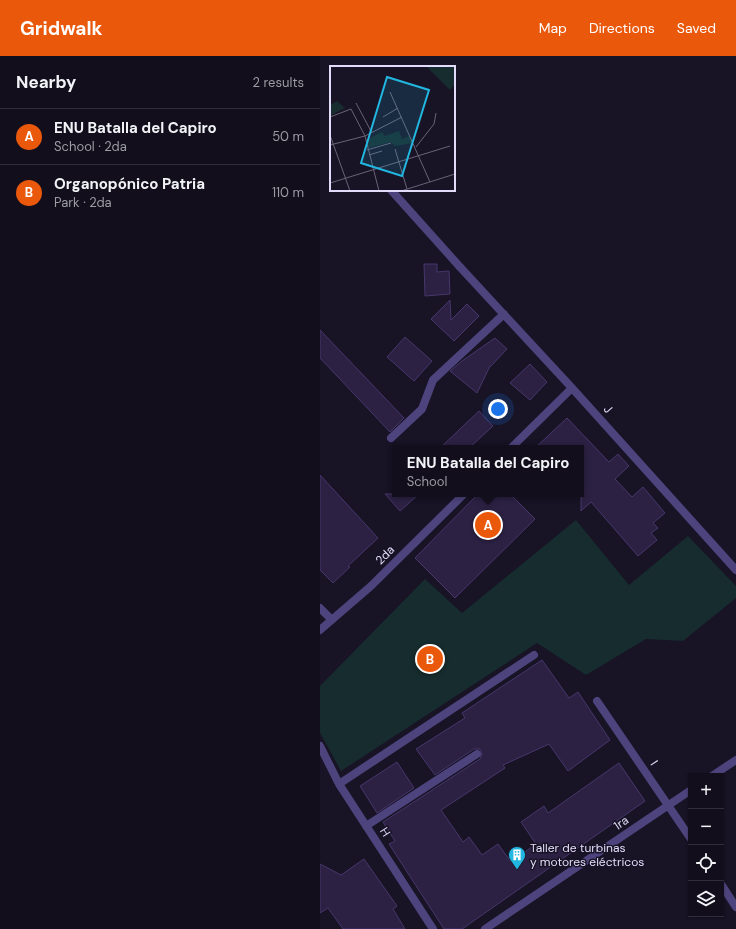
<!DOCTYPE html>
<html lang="en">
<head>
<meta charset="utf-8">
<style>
	:root { --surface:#120e1c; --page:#1b1725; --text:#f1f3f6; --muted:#9c9ca3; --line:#312e3b; --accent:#ea580c }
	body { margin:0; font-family:"DM Sans",sans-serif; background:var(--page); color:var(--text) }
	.controls { position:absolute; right:12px; bottom:12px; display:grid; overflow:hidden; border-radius:0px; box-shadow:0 1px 3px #0004 }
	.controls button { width:36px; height:36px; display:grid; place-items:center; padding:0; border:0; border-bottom:1px solid var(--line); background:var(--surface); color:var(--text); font:20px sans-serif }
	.you { position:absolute; left:178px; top:353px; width:14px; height:14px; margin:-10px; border:3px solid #fff; border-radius:50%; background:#1a73e8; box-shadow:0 0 0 6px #1a73e833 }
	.badge { display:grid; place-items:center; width:26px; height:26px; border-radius:50%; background:var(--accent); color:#fff; font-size:13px; font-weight:700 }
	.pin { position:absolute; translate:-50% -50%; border:2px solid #fff; box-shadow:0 1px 4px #0006 }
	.popup { position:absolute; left:72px; top:389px; width:192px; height:52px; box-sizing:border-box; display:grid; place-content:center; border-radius:0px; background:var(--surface); filter:drop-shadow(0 1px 3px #0005); font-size:13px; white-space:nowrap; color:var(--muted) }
	.popup b { font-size:15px; color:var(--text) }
	.popup::after { content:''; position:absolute; left:50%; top:100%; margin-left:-8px; border:8px solid transparent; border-top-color:var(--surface) }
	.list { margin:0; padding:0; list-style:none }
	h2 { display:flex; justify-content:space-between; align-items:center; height:52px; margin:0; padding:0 16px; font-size:17px }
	h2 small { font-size:13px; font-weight:400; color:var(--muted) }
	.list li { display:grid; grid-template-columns:26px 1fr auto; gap:12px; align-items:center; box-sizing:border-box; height:56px; padding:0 16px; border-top:1px solid var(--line) }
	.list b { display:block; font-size:15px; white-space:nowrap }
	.list p { margin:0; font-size:13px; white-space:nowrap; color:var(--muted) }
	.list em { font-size:13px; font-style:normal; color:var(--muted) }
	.icon { flex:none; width:22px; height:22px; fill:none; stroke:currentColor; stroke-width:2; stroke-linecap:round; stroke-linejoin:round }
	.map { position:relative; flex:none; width:416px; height:873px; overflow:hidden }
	header { display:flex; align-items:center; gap:24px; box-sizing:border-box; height:56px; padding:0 20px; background:var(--accent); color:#fff }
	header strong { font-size:19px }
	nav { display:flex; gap:22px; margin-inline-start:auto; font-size:14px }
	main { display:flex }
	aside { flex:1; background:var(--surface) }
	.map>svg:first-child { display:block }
</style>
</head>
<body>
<header>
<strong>Gridwalk</strong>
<nav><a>Map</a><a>Directions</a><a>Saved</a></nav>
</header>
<main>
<aside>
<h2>Nearby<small>2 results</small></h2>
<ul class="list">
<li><span class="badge">A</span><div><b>ENU Batalla del Capiro</b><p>School · 2da</p></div><em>50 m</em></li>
<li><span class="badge">B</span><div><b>Organopónico Patria</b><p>Park · 2da</p></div><em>110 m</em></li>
</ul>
</aside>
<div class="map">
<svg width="416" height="873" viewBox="0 0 416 873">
	<rect width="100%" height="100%" fill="#181325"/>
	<!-- green -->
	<path fill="#172c2e" d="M 256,464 L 309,529 L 368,480 L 416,530 L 416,542 L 363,585 L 326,583 L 266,619 L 217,587 L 21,715 L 0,677 L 0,630 L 105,523 L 142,557 Z"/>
	<!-- building -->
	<path fill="#2c2143" stroke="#47376c" d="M 104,208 L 117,208 L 117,216 L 129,215 L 130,238 L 105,240 Z
		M 130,244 L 131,264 L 147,248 L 159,260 L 134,285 L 111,263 Z
		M 0,274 L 84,362 L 70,376 L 0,302 Z
		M 85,281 L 112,305 L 94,325 L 67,301 Z
		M 175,282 L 187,293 L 171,310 L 170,310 L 157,337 L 130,315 L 142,305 Z
		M 210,308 L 227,326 L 210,344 L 190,327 Z
		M 159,355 L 173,370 L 149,392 L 120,392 Z
		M 247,362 L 289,406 L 298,398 L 309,410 L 295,423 L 312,441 L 323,431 L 345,457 L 333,467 L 338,472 L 331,477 L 337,484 L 318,500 L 271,446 L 261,455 L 261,392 L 215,392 Z
		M 0,419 L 58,482 L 28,510 L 30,511 L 13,527 L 0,514 Z
		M 65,438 L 99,438 L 80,455 Z
		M 158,438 L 190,438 L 215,463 L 135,542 L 95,502 Z
		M 222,604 L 249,642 L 258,636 L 290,684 L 248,715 L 229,688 L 183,709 L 185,712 L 121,754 L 143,786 L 149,781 L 162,799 L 178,788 L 191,806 L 216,788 L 201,766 L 224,750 L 228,757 L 299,707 L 325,745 L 142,873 L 124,873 L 69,788 L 75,785 L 63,766 L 160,703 L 162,698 L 160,693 L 154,693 L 115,719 L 96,693 L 145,662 L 142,657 Z
		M 77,706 L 94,732 L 57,757 L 40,730 Z
		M 44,803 L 77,850 L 73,853 L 85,873 L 23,873 L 8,852 L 0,857 L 0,808 L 21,819 Z"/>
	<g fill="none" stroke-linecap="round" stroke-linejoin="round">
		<!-- service -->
		<path stroke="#4d447d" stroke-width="8" d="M 71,134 L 140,211"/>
		<!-- minor -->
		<path stroke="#4d447d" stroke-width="8" d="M 140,211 L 252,332 L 416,514
			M 71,382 L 102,353 L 113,324 L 184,258
			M 191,392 L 252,332
			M 0,552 L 12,564
			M 0,574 L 51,530 L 144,438
			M 277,645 L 371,783
			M 0,690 L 19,728 L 113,873
			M 392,720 L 416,704
			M 19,728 L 214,599
			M 46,770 L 157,698
			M 401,828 L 416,851
			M 165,873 L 371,734"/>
	</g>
	<!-- icons -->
	<defs>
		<symbol id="building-pin" viewBox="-11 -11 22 30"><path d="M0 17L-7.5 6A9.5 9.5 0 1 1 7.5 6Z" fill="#22b7e0" stroke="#181325"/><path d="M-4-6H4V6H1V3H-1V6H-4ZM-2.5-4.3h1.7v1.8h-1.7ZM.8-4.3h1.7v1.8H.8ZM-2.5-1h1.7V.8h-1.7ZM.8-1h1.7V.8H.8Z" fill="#fff"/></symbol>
	</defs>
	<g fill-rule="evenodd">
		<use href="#building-pin" x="187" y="789" width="20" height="27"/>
	</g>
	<g text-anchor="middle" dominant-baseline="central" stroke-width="3" stroke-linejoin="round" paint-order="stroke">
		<!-- street labels -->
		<g font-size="12" fill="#e2dcfa" stroke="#181325">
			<text transform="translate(288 353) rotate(48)">J</text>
			<text transform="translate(65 499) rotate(-45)">2da</text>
			<text transform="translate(334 707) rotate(56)">I</text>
			<text transform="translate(301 767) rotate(-34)">1ra</text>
			<text transform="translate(65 776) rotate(57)">H</text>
		</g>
		<!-- poi labels -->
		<g font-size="12" fill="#e2dcfa" stroke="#181325" text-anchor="start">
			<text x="210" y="792">Taller de turbinas<tspan x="210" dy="14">y motores eléctricos</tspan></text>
		</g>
	</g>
	<!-- overview -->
	<g transform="translate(10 10)">
		<rect width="125" height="125" fill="#181325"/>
		<path d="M 125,0 L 125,18 L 120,24 L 97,1 ZM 7,35 L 15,42 L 0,50 L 0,39 ZM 69,65 L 72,73 L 79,70 L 83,77 L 65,80 L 61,76 L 38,82 L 36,74 L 52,66 L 55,70 Z" fill="#172c2e"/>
		<path fill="none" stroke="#69637a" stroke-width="1" d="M 60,26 L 100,116M 26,37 L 42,67M 0,51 L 21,43 L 35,70 L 49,125M 53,51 L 68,42M 0,69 L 20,125M 0,79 L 35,70 L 72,51M 86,81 L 104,58 L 106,47M 65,83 L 77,123M 37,84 L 61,77M 39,89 L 52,85M 0,117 L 120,80M 71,125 L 125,108"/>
		<path fill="#22b7e0" fill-opacity="0.15" stroke="#22b7e0" stroke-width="2" d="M 57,11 L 99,24 L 72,110 L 31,97 Z"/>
		<rect width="125" height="125" fill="none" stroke="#e2dcfa" stroke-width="2"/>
	</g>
</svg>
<div class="controls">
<button>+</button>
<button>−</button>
<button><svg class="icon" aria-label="locate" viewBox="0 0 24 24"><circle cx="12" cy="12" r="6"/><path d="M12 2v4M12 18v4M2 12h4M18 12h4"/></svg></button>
<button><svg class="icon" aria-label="layers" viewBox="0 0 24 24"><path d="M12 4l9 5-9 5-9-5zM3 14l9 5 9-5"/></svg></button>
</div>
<div class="you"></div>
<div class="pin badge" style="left:168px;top:469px">A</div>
<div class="popup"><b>ENU Batalla del Capiro</b>School</div>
<div class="pin badge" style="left:110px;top:603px">B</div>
</div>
</main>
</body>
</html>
